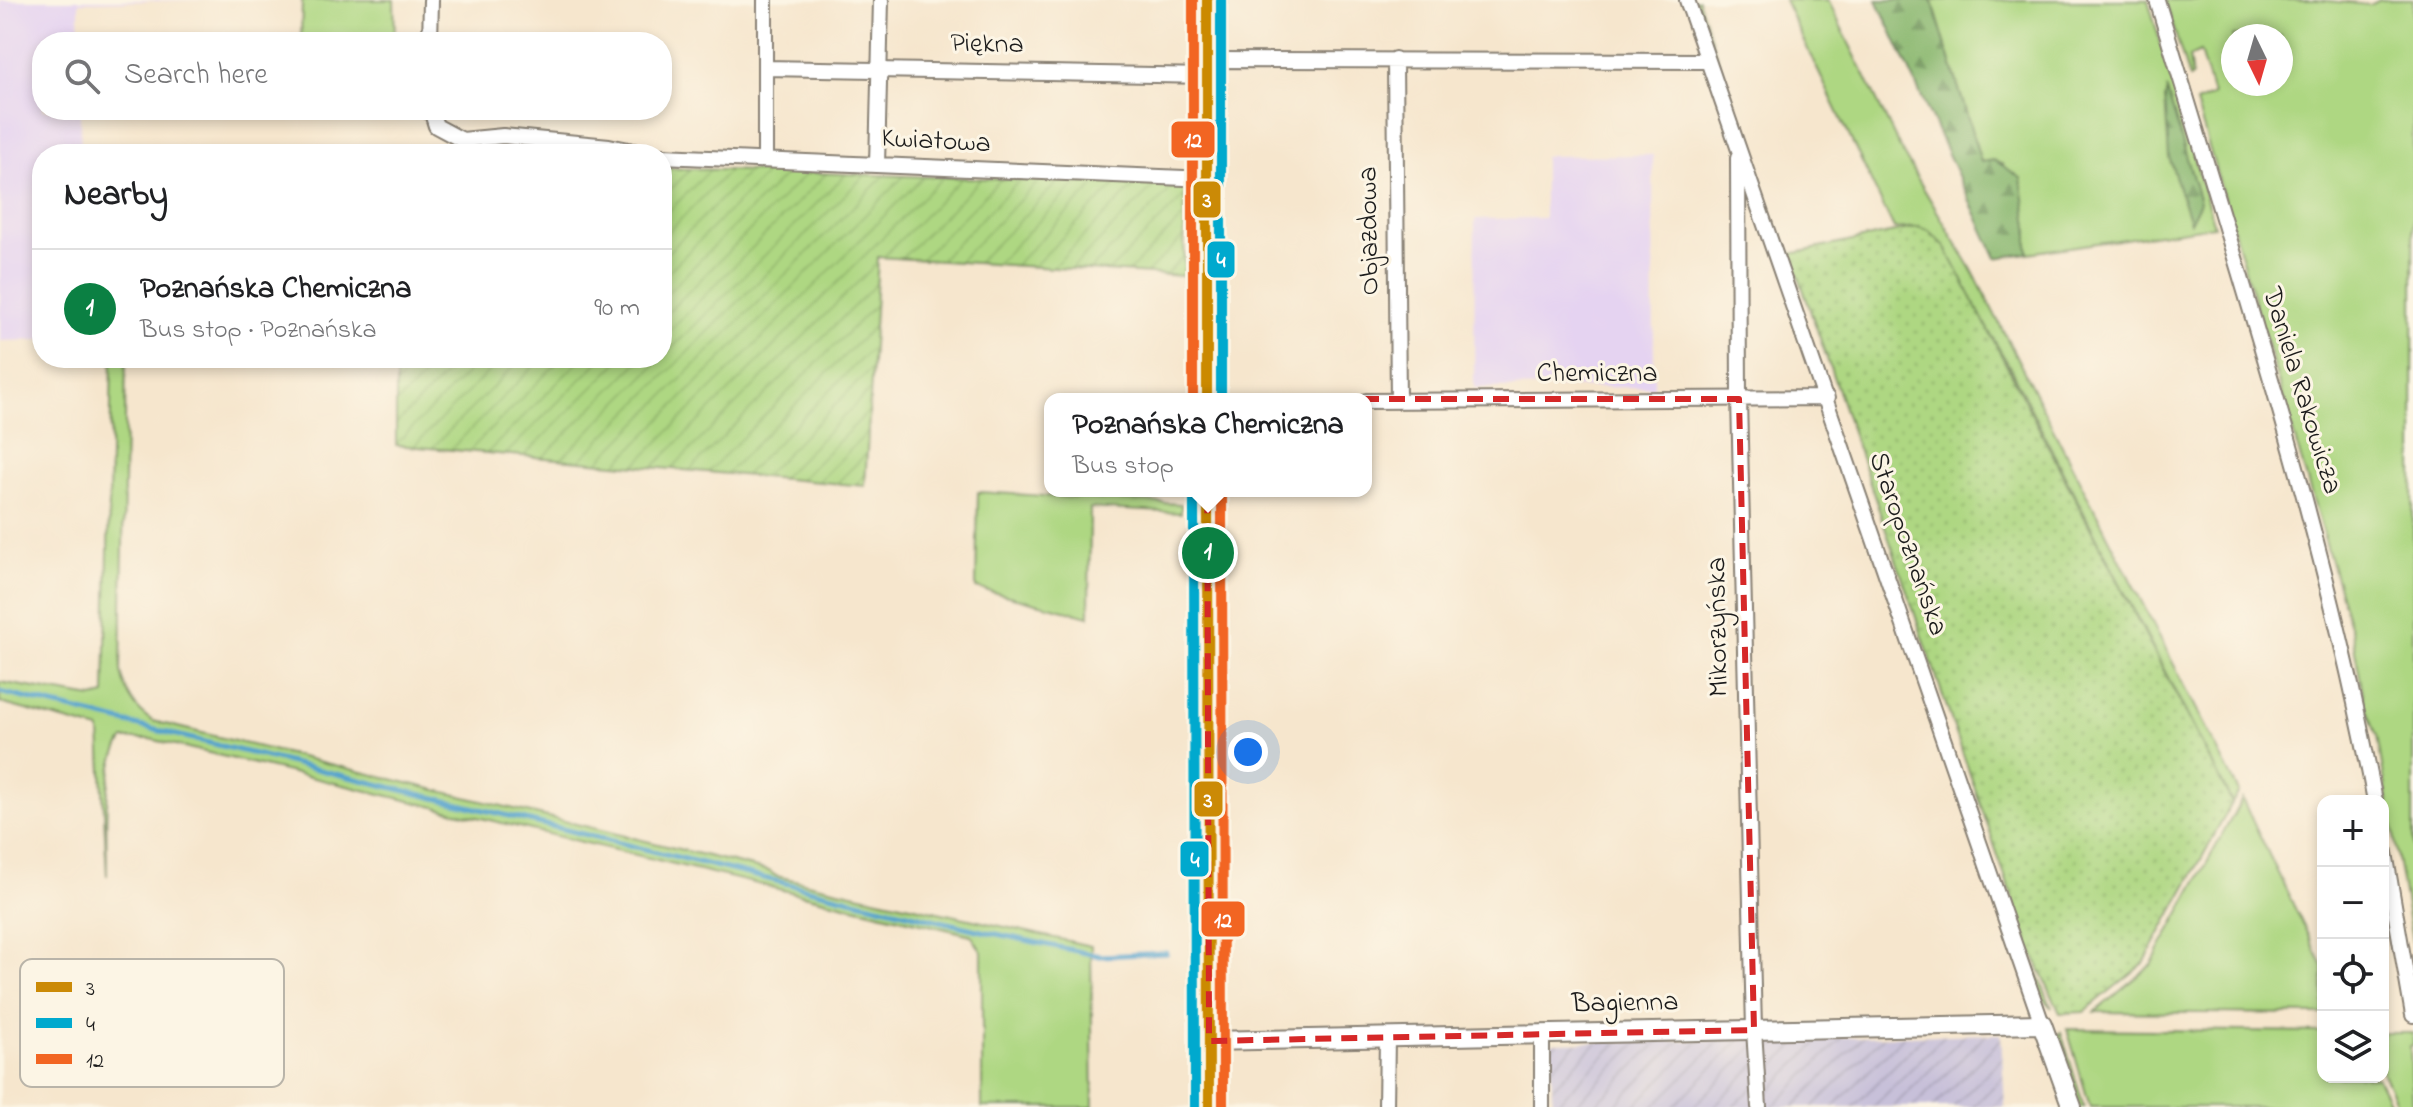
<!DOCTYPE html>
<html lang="en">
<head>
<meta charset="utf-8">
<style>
	:root { --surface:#fff; --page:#f2f2f2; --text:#202124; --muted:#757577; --line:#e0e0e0; --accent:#0b8043 }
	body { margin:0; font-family:"Indie Flower",sans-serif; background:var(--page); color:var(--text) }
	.controls { position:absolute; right:24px; bottom:24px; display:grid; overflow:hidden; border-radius:16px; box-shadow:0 4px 12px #0003 }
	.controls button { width:72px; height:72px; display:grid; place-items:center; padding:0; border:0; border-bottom:2px solid var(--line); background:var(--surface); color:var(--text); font:40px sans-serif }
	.compass { position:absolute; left:2221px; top:24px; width:72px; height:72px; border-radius:50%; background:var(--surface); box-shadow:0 4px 12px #0003; rotate:175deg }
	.you { position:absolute; left:1248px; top:752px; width:28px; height:28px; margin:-20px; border:6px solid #fff; border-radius:50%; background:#1a73e8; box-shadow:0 0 0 12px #1a73e833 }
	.badge { display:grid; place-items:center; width:52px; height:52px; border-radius:50%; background:var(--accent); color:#fff; font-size:26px; font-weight:700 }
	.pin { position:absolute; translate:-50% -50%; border:4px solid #fff; box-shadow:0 2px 8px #0006 }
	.popup { position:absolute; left:1044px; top:393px; width:328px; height:104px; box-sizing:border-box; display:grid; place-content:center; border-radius:16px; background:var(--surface); filter:drop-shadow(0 2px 6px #0005); font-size:26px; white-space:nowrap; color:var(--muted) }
	.popup b { font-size:30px; color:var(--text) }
	.popup::after { content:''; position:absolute; left:50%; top:100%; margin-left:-16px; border:16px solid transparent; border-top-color:var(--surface) }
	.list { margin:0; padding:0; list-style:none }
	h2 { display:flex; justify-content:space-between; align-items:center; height:104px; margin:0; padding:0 32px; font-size:34px }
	h2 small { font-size:26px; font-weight:400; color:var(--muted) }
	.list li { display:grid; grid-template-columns:52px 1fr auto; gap:24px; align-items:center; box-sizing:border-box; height:120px; padding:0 32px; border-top:2px solid var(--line) }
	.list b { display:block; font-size:30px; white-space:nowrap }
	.list p { margin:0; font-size:26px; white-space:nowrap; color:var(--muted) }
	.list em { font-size:26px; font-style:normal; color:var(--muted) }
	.icon { flex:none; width:44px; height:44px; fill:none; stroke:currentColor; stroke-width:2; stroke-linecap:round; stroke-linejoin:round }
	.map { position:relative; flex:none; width:2413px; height:1107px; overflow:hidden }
	.search { position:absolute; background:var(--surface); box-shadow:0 4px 12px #0003; left:32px; top:32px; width:640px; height:88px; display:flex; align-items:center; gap:20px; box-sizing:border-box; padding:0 28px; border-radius:32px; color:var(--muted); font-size:30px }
	.panel { position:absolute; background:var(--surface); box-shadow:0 4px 12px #0003; left:32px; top:144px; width:640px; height:224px; border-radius:32px }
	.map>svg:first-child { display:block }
</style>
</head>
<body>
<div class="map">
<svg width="2413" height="1107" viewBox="0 0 2413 1107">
	<defs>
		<pattern id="industrial-furrows" width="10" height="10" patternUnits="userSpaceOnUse" patternTransform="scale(2)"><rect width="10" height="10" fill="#c7c0d9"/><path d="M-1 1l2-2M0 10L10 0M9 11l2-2" fill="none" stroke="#aaa4ba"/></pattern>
		<pattern id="forest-firs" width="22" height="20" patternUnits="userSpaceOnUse" patternTransform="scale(2)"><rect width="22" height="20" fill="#8ab870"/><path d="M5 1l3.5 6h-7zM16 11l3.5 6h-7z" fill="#70955b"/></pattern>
		<pattern id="park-dots" width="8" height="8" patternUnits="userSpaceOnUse" patternTransform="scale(2)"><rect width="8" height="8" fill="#aed782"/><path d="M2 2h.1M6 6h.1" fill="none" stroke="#95b870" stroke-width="1.8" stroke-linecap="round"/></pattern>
		<pattern id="garden-furrows" width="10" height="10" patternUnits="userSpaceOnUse" patternTransform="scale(2)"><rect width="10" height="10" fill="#aed782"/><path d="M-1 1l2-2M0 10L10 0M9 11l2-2" fill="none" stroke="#95b870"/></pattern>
	</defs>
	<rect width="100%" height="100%" fill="#fcf5e5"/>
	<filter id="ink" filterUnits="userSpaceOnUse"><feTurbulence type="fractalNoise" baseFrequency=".0125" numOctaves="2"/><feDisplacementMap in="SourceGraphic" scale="16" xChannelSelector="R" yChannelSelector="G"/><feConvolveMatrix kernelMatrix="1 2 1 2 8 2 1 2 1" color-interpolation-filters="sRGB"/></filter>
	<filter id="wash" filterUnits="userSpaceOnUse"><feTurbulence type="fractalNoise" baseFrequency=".006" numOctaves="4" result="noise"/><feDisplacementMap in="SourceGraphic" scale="32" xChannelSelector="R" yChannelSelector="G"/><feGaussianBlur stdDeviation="1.8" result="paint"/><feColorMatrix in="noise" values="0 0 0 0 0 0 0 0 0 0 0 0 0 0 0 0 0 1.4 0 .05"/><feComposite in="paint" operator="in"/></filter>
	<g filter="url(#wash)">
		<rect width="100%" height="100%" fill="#f6e6cd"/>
		<!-- built -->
		<path fill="#e5d3f1" d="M 0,0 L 217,0 L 79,2 L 79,42 L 42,42 L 42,110 L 80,110 L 81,154 L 42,154 L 42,340 L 0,341 Z
			M 1653,155 L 1654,387 L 1474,388 L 1475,219 L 1544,218 L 1544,156 Z"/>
		<!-- industrial -->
		<path fill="url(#industrial-furrows)" d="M 2001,1034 L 2005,1107 L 1553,1107 L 1550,1043 Z"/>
		<!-- grass -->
		<path fill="#aed782" stroke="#657a4f" stroke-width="2" fill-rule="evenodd" d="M 302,0 L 394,0 L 395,42 L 301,42 Z
			M 1694,0 L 1698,0 L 1755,169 L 1751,166 Z
			M 1784,0 L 1828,0 L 1903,154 L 1971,268 L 2239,792 L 2232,803 L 2007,362 L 1929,231 L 1918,227 L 1894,229 Z
			M 1932,0 L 2148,0 L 2214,226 L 2028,253 C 2028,222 2019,190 2002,164 L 1981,162 Z
			M 2165,0 L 2317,0 L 2370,5 L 2380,0 L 2413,0 L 2413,946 L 2377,736 L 2365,704 L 2351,629 L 2196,103 L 2213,95 L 2200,52 L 2189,57 L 2192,77 L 2189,78 ZM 2233,36 L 2281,36 L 2281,84 L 2233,84 Z
			M 112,358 L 126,358 L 121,672 C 126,693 134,710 153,721 L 769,871 L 776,876 L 1091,946 L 1093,1107 L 982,1107 L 982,952 L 971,935 L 150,739 L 124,739 C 101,769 107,838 107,876 L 100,730 L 0,703 L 0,682 L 93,698 L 105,695 Z
			M 978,492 L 1181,504 L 1181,513 L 1090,508 L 1089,616 L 976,588 Z
			M 2242,799 L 2323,966 L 2323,1014 L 2095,1012 L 2151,965 Z
			M 2026,947 L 2052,1008 L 2041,997 Z
			M 2067,1029 L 2323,1032 L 2323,1077 L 2377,1077 L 2392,1107 L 2090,1107 Z
			M 2061,1032 L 2084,1107 L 2079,1107 L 2056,1037 Z
			M 2383,1033 L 2413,1033 L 2413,1045 L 2410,1046 L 2413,1107 L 2399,1107 L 2383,1074 Z"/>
		<!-- forest -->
		<path fill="url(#forest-firs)" stroke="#536a46" stroke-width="2" d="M 1877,0 L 1932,0 L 1981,162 L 1994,160 L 2021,178 L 2028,226 L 2028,253 L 1996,258 Z
			M 2167,90 L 2200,202 L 2190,222 L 2169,157 L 2165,98 Z"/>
		<!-- park -->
		<path fill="url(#park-dots)" stroke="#657a4f" stroke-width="2" d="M 1918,227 L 1929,231 L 1945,246 L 2232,803 L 2144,963 L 2084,1012 L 2060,1013 L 2028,943 L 1791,254 Z"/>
		<!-- garden -->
		<path fill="url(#garden-furrows)" stroke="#657a4f" stroke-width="2" d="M 395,148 L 550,154 L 395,154 Z
			M 662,168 L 1185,185 L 1184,276 L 878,257 L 865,486 L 396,445 L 396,358 L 662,358 Z"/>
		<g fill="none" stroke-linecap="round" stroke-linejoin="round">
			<!-- stream -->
			<path stroke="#55a3ce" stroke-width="5" d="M 0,692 L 973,929 L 1100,956 L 1166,953"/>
		</g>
	</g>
	<g filter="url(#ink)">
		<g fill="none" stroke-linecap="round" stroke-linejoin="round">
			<defs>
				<path id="street" d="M 1687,0 L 2042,1024
					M 2157,0 C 2236,265 2324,529 2375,801
					M 430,42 L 431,0
					M 1395,59 L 1398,401
					M 1208,60 L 1708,61
					M 765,68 L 1208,76
					M 431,110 L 436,126 L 462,140 L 503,136 L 609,146 L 648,154
					M 662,156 L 1208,179
					M 1738,158 L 1739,399 L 1754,1030 L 1759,1107
					M 765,159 L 765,0
					M 877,165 L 881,0
					M 1366,401 L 1827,398
					M 2383,841 L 2413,1015
					M 1542,1035 L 1542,1107
					M 1386,1107 L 1387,1038"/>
				<path id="secondary" d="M 1207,399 L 1207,0
					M 1208,491 L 1209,1107
					M 1209,1041 L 2042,1024 L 2072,1107"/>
			</defs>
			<!-- street casing -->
			<use href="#street" stroke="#898174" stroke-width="18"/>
			<!-- secondary casing -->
			<use href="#secondary" stroke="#898174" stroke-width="22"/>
			<!-- street -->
			<use href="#street" stroke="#fff" stroke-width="14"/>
			<!-- secondary -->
			<use href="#secondary" stroke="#fff" stroke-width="18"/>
			<defs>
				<path id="bus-1" d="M 1207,0 L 1207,399
					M 1208,491 L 1209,1107"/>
				<path id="bus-2" d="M 1221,0 L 1221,399
					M 1194,491 L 1195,1107"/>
				<path id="bus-3" d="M 1193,0 L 1193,399
					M 1222,491 L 1223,1107"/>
			</defs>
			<!-- bus-1 casing -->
			<use href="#bus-1" stroke="#fcf5e5" stroke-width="16"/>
			<!-- bus-2 casing -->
			<use href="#bus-2" stroke="#fcf5e5" stroke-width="16"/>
			<!-- bus-3 casing -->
			<use href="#bus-3" stroke="#fcf5e5" stroke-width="16"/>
			<!-- bus-1 -->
			<use href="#bus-1" stroke="#cb8a06" stroke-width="10"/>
			<!-- bus-2 -->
			<use href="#bus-2" stroke="#00a9ce" stroke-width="10"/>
			<!-- bus-3 -->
			<use href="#bus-3" stroke="#f26522" stroke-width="10"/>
		</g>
	</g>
	<!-- marked area -->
	<path fill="none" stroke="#d62828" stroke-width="6" stroke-dasharray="16 10" stroke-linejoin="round" d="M 1207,399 L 1739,399 L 1754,1030 L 1209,1041 Z"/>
	<g text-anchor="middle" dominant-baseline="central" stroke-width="6" stroke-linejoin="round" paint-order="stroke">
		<!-- street labels -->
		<g font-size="28" fill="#1c1c1c" stroke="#fcf5e5">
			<text transform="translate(987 45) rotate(1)">Piękna</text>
			<text transform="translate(936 142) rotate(3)">Kwiatowa</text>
			<text transform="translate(1370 231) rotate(-91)">Objazdowa</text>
			<text x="1597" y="374">Chemiczna</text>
			<text transform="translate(2301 391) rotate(73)">Daniela Rakowicza</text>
			<text transform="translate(1907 544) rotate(71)">Staropoznańska</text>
			<text transform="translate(1719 627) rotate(-91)">Mikorzyńska</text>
			<text transform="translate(1625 1004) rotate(-1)">Bagienna</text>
		</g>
	</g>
	<!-- legend -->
	<rect x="20" y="959" width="264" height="128" rx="12" fill="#fcf5e5" stroke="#b9b4a9" stroke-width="2"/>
	<rect x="36" y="982" width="36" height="10" fill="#cb8a06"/>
	<rect x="36" y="1018" width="36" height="10" fill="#00a9ce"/>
	<rect x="36" y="1054" width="36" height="10" fill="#f26522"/>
	<g font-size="22" fill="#1c1c1c">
		<text x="86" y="995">3</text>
		<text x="86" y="1031">4</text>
		<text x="86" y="1067">12</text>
	</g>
	<g stroke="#fcf5e5" stroke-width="3">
		<rect x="1170" y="120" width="46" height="39" rx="8" fill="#f26522"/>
		<rect x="1192" y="180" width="30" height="39" rx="8" fill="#cb8a06"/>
		<rect x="1206" y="240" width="30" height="39" rx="8" fill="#00a9ce"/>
		<rect x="1193" y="780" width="31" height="38" rx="8" fill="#cb8a06"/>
		<rect x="1179" y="840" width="31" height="38" rx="8" fill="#00a9ce"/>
		<rect x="1200" y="900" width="46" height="38" rx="8" fill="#f26522"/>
	</g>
	<g font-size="22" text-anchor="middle" font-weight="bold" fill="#fff">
		<text x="1193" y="147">12</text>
		<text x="1207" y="207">3</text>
		<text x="1221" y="267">4</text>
		<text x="1208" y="807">3</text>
		<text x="1195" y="867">4</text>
		<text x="1223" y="927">12</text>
	</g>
</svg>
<div class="controls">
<button>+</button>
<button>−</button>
<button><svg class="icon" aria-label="locate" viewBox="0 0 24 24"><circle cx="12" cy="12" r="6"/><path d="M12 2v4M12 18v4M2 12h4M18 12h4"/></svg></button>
<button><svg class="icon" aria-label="layers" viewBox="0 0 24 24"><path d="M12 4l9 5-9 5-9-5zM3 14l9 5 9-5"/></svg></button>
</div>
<svg class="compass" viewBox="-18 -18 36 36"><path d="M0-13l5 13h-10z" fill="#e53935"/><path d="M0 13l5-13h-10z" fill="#757577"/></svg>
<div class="you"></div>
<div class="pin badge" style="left:1208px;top:553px">1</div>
<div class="popup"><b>Poznańska Chemiczna</b>Bus stop</div>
<div class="search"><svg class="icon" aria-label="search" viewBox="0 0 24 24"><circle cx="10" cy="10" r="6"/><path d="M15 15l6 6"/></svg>Search here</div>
<section class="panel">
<h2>Nearby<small></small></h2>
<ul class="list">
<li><span class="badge">1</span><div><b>Poznańska Chemiczna</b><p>Bus stop · Poznańska</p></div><em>90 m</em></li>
</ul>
</section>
</div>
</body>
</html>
